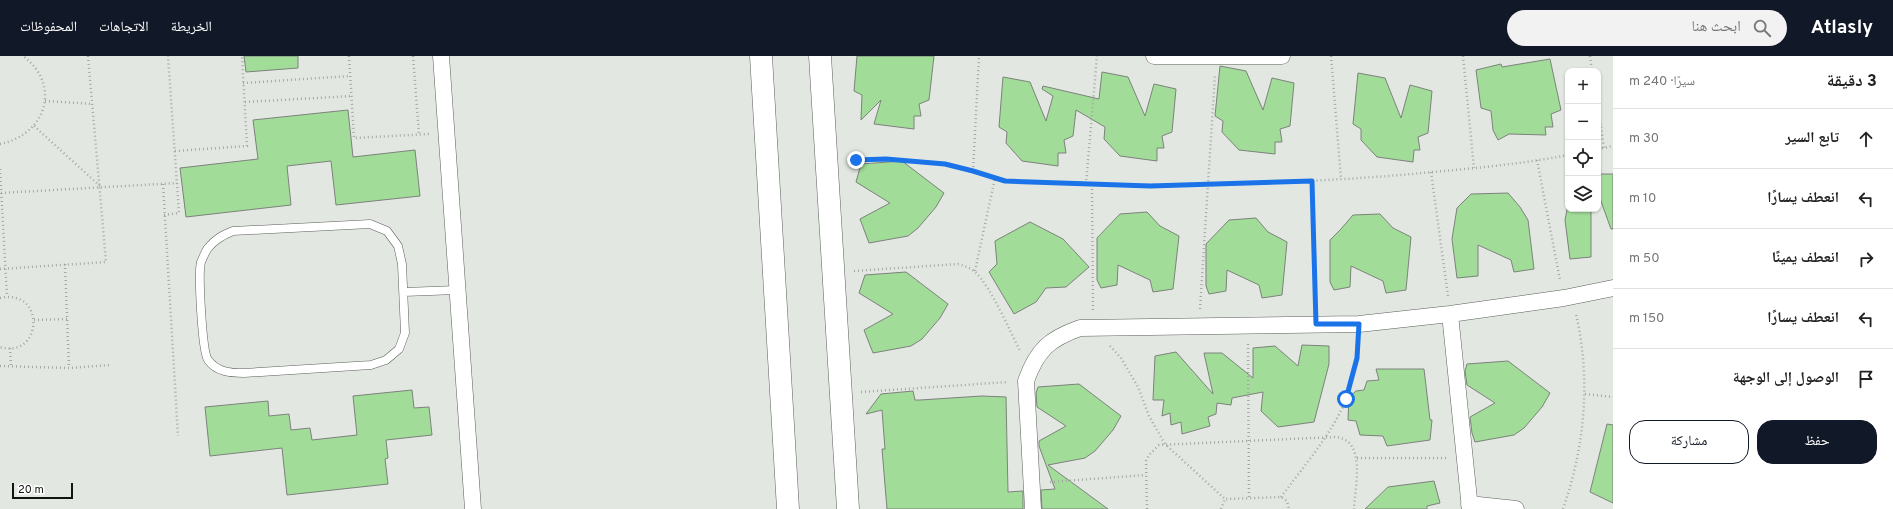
<!DOCTYPE html>
<html lang="ar">
<head>
<meta charset="utf-8">
<style>
	:root { --surface:#fff; --page:#f2f2f2; --text:#222; --muted:#767676; --line:#e0e0e0; --accent:#111827 }
	body { margin:0; font-family:Overpass,"Noto Naskh Arabic",sans-serif; background:var(--page); color:var(--text); direction:rtl }
	.controls { position:absolute; right:12px; top:12px; display:grid; overflow:hidden; border-radius:8px; box-shadow:0 1px 3px #0004 }
	.controls button { width:36px; height:36px; display:grid; place-items:center; padding:0; border:0; border-bottom:1px solid var(--line); background:var(--surface); color:var(--text); font:20px sans-serif }
	.scale { position:absolute; left:12px; bottom:10px; width:61px; box-sizing:border-box; padding-left:4px; border:2px solid #121412; border-top:0; font-size:11px; line-height:14px; white-space:nowrap; color:#121412; -webkit-text-stroke:3px #fff; paint-order:stroke }
	.stop { position:absolute; width:12px; height:12px; margin:-9px; border:3px solid #1a73e8; border-radius:50%; background:#fff }
	.stop.end { background:#1a73e8; border-color:#fff; box-shadow:0 1px 4px #0008 }
	.list { margin:0; padding:0; list-style:none }
	h2 { display:flex; justify-content:space-between; align-items:center; height:52px; margin:0; padding:0 16px; font-size:17px }
	h2 small { font-size:13px; font-weight:400; color:var(--muted) }
	.list li { display:grid; grid-template-columns:26px 1fr auto; gap:12px; align-items:center; box-sizing:border-box; height:60px; padding:0 16px; border-top:1px solid var(--line) }
	.list b { display:block; font-size:15px; white-space:nowrap }
	.list em { font-size:13px; font-style:normal; color:var(--muted) }
	.actions { display:flex; gap:8px; padding:12px 16px }
	.actions a { flex:1; padding:9px 0; border:1px solid var(--accent); border-radius:16px; text-align:center; font-size:14px; color:var(--accent) }
	.actions .main { background:var(--accent); color:#fff }
	.icon { flex:none; width:22px; height:22px; fill:none; stroke:currentColor; stroke-width:2; stroke-linecap:round; stroke-linejoin:round }
	.map { position:relative; flex:none; width:1613px; height:453px; overflow:hidden; direction:ltr }
	header { display:flex; align-items:center; gap:24px; box-sizing:border-box; height:56px; padding:0 20px; background:var(--accent); color:#fff }
	header strong { font-size:19px }
	nav { display:flex; gap:22px; margin-inline-start:auto; font-size:14px }
	.search { width:280px; height:36px; background:var(--page); display:flex; align-items:center; gap:10px; box-sizing:border-box; padding:0 14px; border-radius:22px; color:var(--muted); font-size:15px }
	main { display:flex }
	aside { flex:1; background:var(--surface) }
	.map>svg:first-child { display:block }
</style>
</head>
<body>
<header>
<strong>Atlasly</strong>
<div class="search"><svg class="icon" aria-label="search" viewBox="0 0 24 24"><circle cx="10" cy="10" r="6"/><path d="M15 15l6 6"/></svg>ابحث هنا</div>
<nav><a>الخريطة</a><a>الاتجاهات</a><a>المحفوظات</a></nav>
</header>
<main>
<aside>
<h2>3 دقيقة<small>سيرًا · 240 m</small></h2>
<ul class="list">
<li><svg class="icon" aria-label="ahead" viewBox="0 0 24 24"><path d="M12 20V5M6 11l6-6 6 6"/></svg><div><b>تابع السير</b></div><em>30 m</em></li>
<li><svg class="icon" aria-label="left" viewBox="0 0 24 24"><path d="M17 20v-9H6M10 6l-5 5 5 5"/></svg><div><b>انعطف يسارًا</b></div><em>10 m</em></li>
<li><svg class="icon" aria-label="right" viewBox="0 0 24 24"><path d="M7 20v-9h11M14 6l5 5-5 5"/></svg><div><b>انعطف يمينًا</b></div><em>50 m</em></li>
<li><svg class="icon" aria-label="left" viewBox="0 0 24 24"><path d="M17 20v-9H6M10 6l-5 5 5 5"/></svg><div><b>انعطف يسارًا</b></div><em>150 m</em></li>
<li><svg class="icon" aria-label="arrive" viewBox="0 0 24 24"><path d="M6 21V4h12l-3 4 3 4H6"/></svg><div><b>الوصول إلى الوجهة</b></div></li>
</ul>
<div class="actions"><a class="main">حفظ</a><a>مشاركة</a></div>
</aside>
<div class="map">
<svg width="1613" height="453" viewBox="0 0 1613 453">
	<rect width="100%" height="100%" fill="#e2e8e1"/>
	<!-- building -->
	<path fill="#a1dc98" stroke="#7d827c" d="M 244,0 L 298,0 L 298,12 L 246,16 Z
		M 857,0 L 934,0 L 929,44 L 919,48 L 921,60 L 914,60 L 914,73 L 874,68 L 881,44 L 861,64 L 862,39 L 854,35 Z
		M 1550,3 L 1561,54 L 1551,58 L 1553,71 L 1545,71 L 1546,79 L 1509,78 L 1498,84 L 1493,74 L 1491,55 L 1481,52 L 1476,14 L 1501,8 L 1502,11 Z
		M 1220,10 L 1246,15 L 1263,54 L 1272,22 L 1294,27 L 1290,70 L 1280,73 L 1282,86 L 1275,86 L 1275,98 L 1239,94 L 1222,76 L 1223,65 L 1215,60 Z
		M 1102,16 L 1128,21 L 1145,60 L 1154,28 L 1176,33 L 1172,76 L 1162,80 L 1164,92 L 1157,92 L 1157,105 L 1120,100 L 1104,83 L 1105,71 L 1076,54 L 1073,80 L 1064,84 L 1066,97 L 1058,97 L 1058,110 L 1022,105 L 1006,87 L 1007,76 L 999,71 L 1003,21 L 1030,26 L 1046,65 L 1053,40 L 1042,33 L 1043,30 L 1099,43 Z
		M 1358,17 L 1385,22 L 1401,62 L 1410,29 L 1432,35 L 1428,77 L 1418,81 L 1420,94 L 1414,94 L 1413,106 L 1377,101 L 1361,84 L 1361,73 L 1353,68 Z
		M 348,54 L 353,101 L 415,94 L 420,140 L 336,149 L 331,105 L 287,110 L 291,149 L 186,161 L 180,112 L 258,103 L 253,64 Z
		M 902,105 L 944,137 L 936,151 L 918,172 L 908,180 L 869,187 L 860,163 L 890,147 L 856,126 L 861,108 Z
		M 1598,118 L 1613,118 L 1613,173 L 1611,173 L 1598,137 Z
		M 1508,137 L 1520,151 L 1528,164 L 1534,213 L 1514,216 L 1511,204 L 1478,189 L 1478,220 L 1457,222 L 1452,183 L 1457,152 L 1471,138 Z
		M 1568,149 L 1568,153 L 1591,153 L 1591,201 L 1570,203 L 1565,164 Z
		M 1147,156 L 1160,170 L 1179,180 L 1173,233 L 1153,236 L 1150,224 L 1118,209 L 1117,229 L 1101,232 L 1097,224 L 1097,182 L 1120,158 Z
		M 1380,158 L 1393,172 L 1411,181 L 1406,234 L 1386,237 L 1383,225 L 1351,210 L 1350,231 L 1334,234 L 1330,226 L 1330,184 L 1341,173 L 1353,159 Z
		M 1256,162 L 1268,176 L 1287,186 L 1282,239 L 1262,242 L 1259,229 L 1227,214 L 1226,235 L 1209,238 L 1206,230 L 1206,188 L 1229,164 Z
		M 1030,166 L 1063,183 L 1089,211 L 1066,231 L 1046,232 L 1036,246 L 1014,258 L 989,216 L 997,208 L 995,185 Z
		M 906,216 L 948,248 L 940,262 L 922,283 L 911,290 L 873,297 L 864,274 L 893,258 L 859,237 L 865,219 Z
		M 1302,289 L 1329,290 L 1329,308 L 1314,366 L 1278,371 L 1261,355 L 1263,336 L 1232,342 L 1231,349 L 1217,347 L 1216,358 L 1208,361 L 1210,370 L 1182,378 L 1181,366 L 1171,369 L 1170,357 L 1162,360 L 1164,344 L 1153,344 L 1155,300 L 1176,296 L 1213,338 L 1204,297 L 1222,297 L 1253,322 L 1253,292 L 1275,290 L 1298,310 Z
		M 1508,305 L 1550,337 L 1542,351 L 1524,372 L 1514,379 L 1475,386 L 1472,377 L 1470,361 L 1495,347 L 1467,329 L 1465,315 L 1467,308 Z
		M 1376,313 L 1424,313 L 1430,364 L 1432,364 L 1430,384 L 1387,390 L 1383,380 L 1360,379 L 1356,365 L 1348,364 L 1349,341 L 1356,335 L 1364,334 L 1367,325 L 1379,324 Z
		M 1079,328 L 1121,360 L 1113,374 L 1095,395 L 1085,402 L 1048,409 L 1108,453 L 1042,453 L 1041,434 L 1055,433 L 1039,390 L 1039,385 L 1066,370 L 1037,351 L 1036,337 L 1038,331 Z
		M 412,334 L 414,352 L 429,351 L 432,379 L 386,384 L 388,402 L 385,403 L 388,428 L 287,439 L 282,392 L 210,400 L 205,351 L 268,345 L 269,360 L 289,358 L 291,374 L 310,372 L 312,384 L 357,379 L 353,340 Z
		M 913,335 L 915,344 L 920,344 L 982,340 L 1006,341 L 1008,436 L 1023,435 L 1023,453 L 887,453 L 882,393 L 885,393 L 882,354 L 866,358 L 881,338 Z
		M 1607,368 L 1613,369 L 1613,447 L 1590,436 Z
		M 1434,425 L 1440,447 L 1427,450 L 1427,453 L 1365,453 L 1388,431 Z"/>
	<g fill="none" stroke-linecap="round" stroke-linejoin="round">
		<defs>
			<path id="lane" d="M 370,168 L 387,175 L 398,190 L 402,208 L 405,277 L 399,293 L 386,304 L 371,309 L 244,317 C 230,317 217,316 208,304 C 202,295 198,217 201,206 C 203,202 205,196 208,192 C 215,183 223,179 233,175 Z
				M 404,236 L 457,234"/>
			<path id="street" d="M 441,0 L 473,453
				M 1154,0 L 1282,0
				M 1450,258 L 1470,453
				M 1469,448 L 1516,453
				M 1033,453 L 1026,325 C 1037,294 1049,283 1080,272 L 1359,268 L 1450,258 L 1564,242 L 1613,232"/>
			<path id="secondary" d="M 761,0 L 788,453
				M 820,0 L 848,453"/>
		</defs>
		<!-- lane casing -->
		<use href="#lane" stroke="#5a5f59" stroke-width="9"/>
		<!-- street casing -->
		<use href="#street" stroke="#5a5f59" stroke-width="17"/>
		<!-- secondary casing -->
		<use href="#secondary" stroke="#5a5f59" stroke-width="23"/>
		<!-- path -->
		<path stroke="#a4a8a3" stroke-width="2.5" stroke-dasharray="1 3" stroke-linecap="butt" d="M 349,0 L 354,82 L 430,78
			M 413,0 L 419,78
			M 1331,0 L 1341,123
			M 1463,0 L 1474,112
			M 1590,0 L 1592,15
			M 243,27 L 350,20
			M 45,45 L 92,48
			M 245,46 L 352,40
			M 1598,51 L 1604,92
			M 34,70 L 100,130
			M 0,88 C 46,79 62,29 23,0
			M 1598,93 L 1613,90
			M 175,95 L 247,90 L 242,0
			M 1537,104 L 1560,224
			M 847,105 C 887,100 927,105 966,113 C 987,118 1000,125 1023,126 C 1153,131 1283,129 1412,118 C 1464,113 1517,109 1568,99
			M 0,113 L 7,241
			M 973,115 L 979,0
			M 1431,116 L 1448,240
			M 1312,125 L 1315,251
			M 163,128 L 178,380
			M 1086,128 L 1097,0
			M 1092,129 L 1093,254
			M 1,137 L 177,127
			M 164,159 L 179,157 L 168,0
			M 65,208 L 69,312
			M 0,213 L 106,206 L 88,0
			M 854,215 L 958,208 C 964,210 970,211 975,216 C 990,229 1010,275 1020,295
			M 975,215 L 995,122
			M 0,242 C 47,232 42,304 0,291
			M 1200,253 L 1215,19
			M 34,264 L 67,263
			M 1248,288 L 1249,443
			M 1110,290 L 1121,302 L 1138,331 L 1149,360 L 1165,388 L 1225,443
			M 10,292 L 11,310
			M 0,310 L 69,312 L 110,309
			M 861,336 L 1008,326
			M 1585,338 L 1613,341
			M 1357,402 L 1446,402
			M 1050,426 L 1146,419
			M 1281,441 C 1304,410 1331,379 1346,344 C 1353,327 1356,305 1358,286
			M 1147,453 L 1146,405 L 1149,399 L 1159,389 L 1334,381 C 1367,382 1355,430 1354,453
			M 1221,453 L 1225,443 L 1281,441 L 1287,445 L 1289,453
			M 1563,453 C 1585,390 1591,324 1576,258"/>
		<!-- lane -->
		<use href="#lane" stroke="#fff" stroke-width="8"/>
		<!-- street -->
		<use href="#street" stroke="#fff" stroke-width="16"/>
		<!-- secondary -->
		<use href="#secondary" stroke="#fff" stroke-width="22"/>
	</g>
	<g fill="none" stroke-linecap="round" stroke-linejoin="round">
		<!-- route -->
		<path stroke="#1a73e8" stroke-width="5" d="M 856,104 L 886,103 L 945,108 L 973,115 L 1005,125 L 1150,130 L 1312,125 L 1316,268 L 1359,268 L 1357,302 L 1346,343"/>
	</g>
</svg>
<div class="controls">
<button>+</button>
<button>−</button>
<button><svg class="icon" aria-label="locate" viewBox="0 0 24 24"><circle cx="12" cy="12" r="6"/><path d="M12 2v4M12 18v4M2 12h4M18 12h4"/></svg></button>
<button><svg class="icon" aria-label="layers" viewBox="0 0 24 24"><path d="M12 4l9 5-9 5-9-5zM3 14l9 5 9-5"/></svg></button>
</div>
<div class="scale">20 m</div>
<div class="stop" style="left:1346px;top:343px"></div>
<div class="stop end" style="left:856px;top:104px"></div>
</div>
</main>
</body>
</html>
